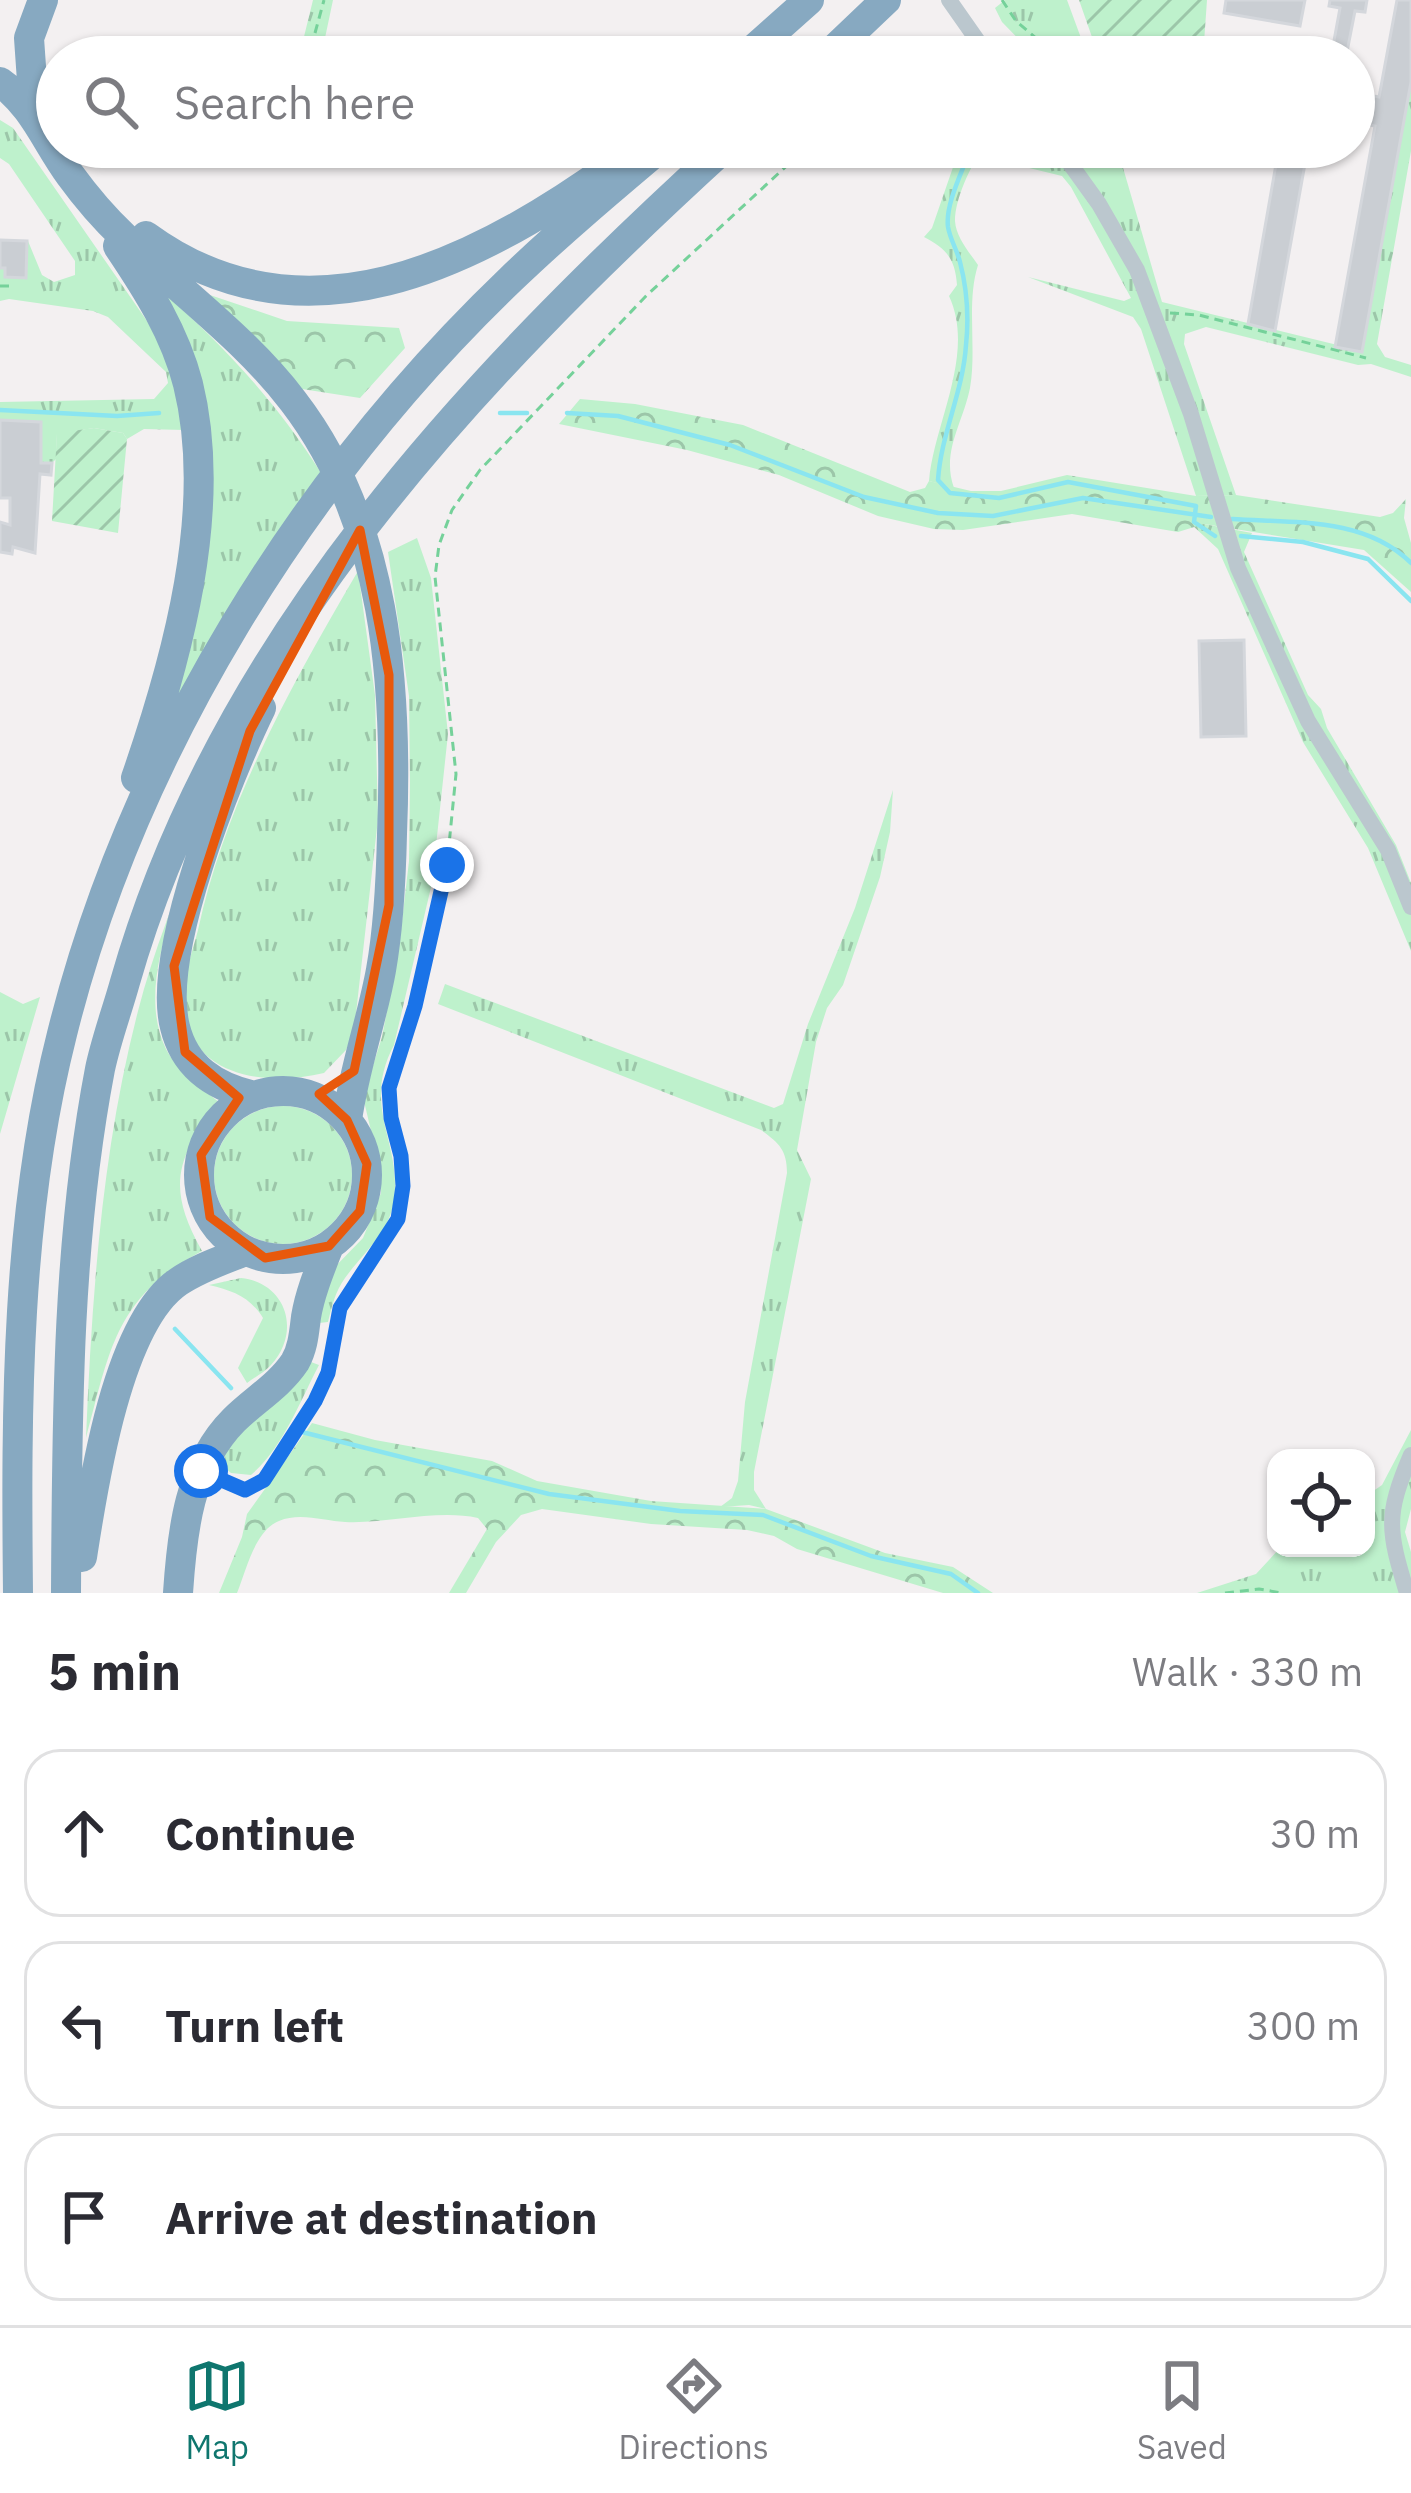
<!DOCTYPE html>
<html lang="en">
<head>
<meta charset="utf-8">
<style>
	:root { --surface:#fff; --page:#f2f2f3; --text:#2b2b33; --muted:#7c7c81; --line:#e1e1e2; --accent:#0f766e }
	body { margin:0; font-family:"IBM Plex Sans",sans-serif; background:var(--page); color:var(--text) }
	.controls { position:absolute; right:36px; bottom:36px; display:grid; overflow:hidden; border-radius:24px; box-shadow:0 3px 9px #0004 }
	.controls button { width:108px; height:108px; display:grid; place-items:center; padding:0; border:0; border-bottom:3px solid var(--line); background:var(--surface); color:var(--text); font:60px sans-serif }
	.stop { position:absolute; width:36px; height:36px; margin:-27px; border:9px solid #1a73e8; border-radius:50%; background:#fff }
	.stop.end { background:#1a73e8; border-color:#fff; box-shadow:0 3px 12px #0008 }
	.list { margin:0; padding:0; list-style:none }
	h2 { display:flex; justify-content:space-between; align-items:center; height:156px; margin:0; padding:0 48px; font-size:51px }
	h2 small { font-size:39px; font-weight:400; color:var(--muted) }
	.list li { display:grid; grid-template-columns:78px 1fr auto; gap:36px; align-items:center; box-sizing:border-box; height:168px; margin:0 24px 24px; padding:0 24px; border:3px solid var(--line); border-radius:36px }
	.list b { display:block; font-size:45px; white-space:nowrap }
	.list em { font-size:39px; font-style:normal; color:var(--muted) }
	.icon { flex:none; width:66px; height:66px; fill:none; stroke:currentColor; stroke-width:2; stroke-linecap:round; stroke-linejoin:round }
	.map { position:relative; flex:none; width:1411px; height:1593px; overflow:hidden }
	.search { position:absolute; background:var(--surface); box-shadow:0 3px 9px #0004; left:36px; right:36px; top:36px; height:132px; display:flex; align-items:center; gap:30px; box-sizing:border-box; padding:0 42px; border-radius:66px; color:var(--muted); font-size:45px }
	.sheet { height:732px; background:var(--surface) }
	nav { display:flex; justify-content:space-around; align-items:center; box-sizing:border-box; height:168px; border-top:3px solid var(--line); background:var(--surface); font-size:33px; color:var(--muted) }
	nav a { display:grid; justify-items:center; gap:6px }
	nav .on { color:var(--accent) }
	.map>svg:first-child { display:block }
</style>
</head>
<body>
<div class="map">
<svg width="1411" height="1593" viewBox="0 0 1411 1593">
	<defs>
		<pattern id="grass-tufts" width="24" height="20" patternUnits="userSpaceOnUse" patternTransform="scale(3)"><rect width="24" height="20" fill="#bef1cc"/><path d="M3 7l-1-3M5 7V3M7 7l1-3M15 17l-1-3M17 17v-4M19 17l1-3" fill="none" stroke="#9cc6a9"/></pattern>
		<pattern id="forest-crowns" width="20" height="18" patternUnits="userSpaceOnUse" patternTransform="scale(3)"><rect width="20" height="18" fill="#bef1cc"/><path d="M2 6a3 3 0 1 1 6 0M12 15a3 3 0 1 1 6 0" fill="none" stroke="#9cc6a9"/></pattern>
		<pattern id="garden-furrows" width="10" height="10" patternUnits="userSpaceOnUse" patternTransform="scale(3)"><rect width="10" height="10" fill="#bef1cc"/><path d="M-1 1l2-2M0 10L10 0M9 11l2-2" fill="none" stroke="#9cc6a9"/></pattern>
	</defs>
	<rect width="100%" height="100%" fill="#f3f0f1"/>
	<!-- grass -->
	<path fill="url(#grass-tufts)" d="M 313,0 L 333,0 L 321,57 L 299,57 Z
		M 1005,0 L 1067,0 L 1088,57 L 1036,57 L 1002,22 L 995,8 Z
		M 1411,82 L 1411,151 L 1377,344 L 1385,357 L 1411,365 L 1411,377 L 1371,364 L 1358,365 L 1206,327 L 1185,334 L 1184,344 L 1236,495 L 1196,496 L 1141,329 L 1133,317 L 1028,277 L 1124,301 L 1131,298 L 1071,187 L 1062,176 L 1025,167 L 992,147 L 1117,147 L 1162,302 L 1362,351 Z
		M 0,120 L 13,128 L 147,321 L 171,364 L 184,430 L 144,429 L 127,439 L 123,433 L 94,428 L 57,434 L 56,459 L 52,463 L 41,462 L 41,422 L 0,420 L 0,402 L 154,399 L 168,383 L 166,372 L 108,317 L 93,311 L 9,299 L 0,301 L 0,268 L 5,268 L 6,277 L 26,277 L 28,241 L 42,275 L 54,282 L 75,275 L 75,261 L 9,164 L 0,158 Z
		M 960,147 L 983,147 C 971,166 955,198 955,221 C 956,237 969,252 978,265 C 966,303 977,348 970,388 C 963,423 941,452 954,488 L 929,481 C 934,423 976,354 949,296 L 957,285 C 955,259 947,249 924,237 L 932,228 Z
		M 160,290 C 224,345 278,404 323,476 L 152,762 L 205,531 Z
		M 1204,524 L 1252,533 L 1244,552 L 1308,695 L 1321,709 L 1327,728 L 1396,845 L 1411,883 L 1411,951 L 1368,848 L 1303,742 L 1218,549 L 1192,525 Z
		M 417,538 L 431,578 L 448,734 L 432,883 L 394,1045 C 361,1107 402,1142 394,1200 C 390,1232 363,1253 345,1278 C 335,1292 332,1306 328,1322 L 319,1323 L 329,1273 L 363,1238 L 381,1193 L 380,1169 L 363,1097 L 382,1037 L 399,947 L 409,861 L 410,782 L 409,696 L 388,552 Z
		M 358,571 L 375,695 L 378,819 L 354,1031 L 346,1050 L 324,1073 C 261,1088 180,1075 184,993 C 184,973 193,950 198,930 C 226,801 292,684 358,571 Z
		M 893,790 L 890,832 L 880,877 L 843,985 L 827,1008 L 816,1042 L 797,1150 L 811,1179 L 754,1472 L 754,1490 L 766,1509 L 749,1505 L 720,1507 L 732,1498 L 738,1481 L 745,1402 L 787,1173 C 787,1150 779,1143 761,1130 L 438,1004 L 445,984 L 774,1108 L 783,1104 L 808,1024 L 855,908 Z
		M 198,838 C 179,899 135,986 166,1049 C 178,1072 200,1087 219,1102 C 176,1158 166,1187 202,1251 C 115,1297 110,1350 86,1438 C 92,1294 102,1150 138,1011 C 153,952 177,894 198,838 Z
		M 0,992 L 23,1004 L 40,997 L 0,1134 Z
		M214 1175a69 69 0 1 1 138 0a69 69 0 1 1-138 0Z
		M 241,1278 C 286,1283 302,1331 271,1365 C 265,1372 255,1377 247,1383 L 238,1368 L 263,1318 C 249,1296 233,1291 209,1285 Z
		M 311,1362 L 319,1365 C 300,1401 283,1448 251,1475 L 231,1473 L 224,1467 L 225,1450 Z
		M 1411,1430 L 1411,1509 L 1405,1532 L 1411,1552 L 1411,1593 L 1197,1593 L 1256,1574 L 1280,1548 L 1366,1548 L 1366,1496 L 1382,1485 Z"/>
	<!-- forest -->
	<path fill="url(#forest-crowns)" d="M 210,295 L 287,321 L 399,328 L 405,348 L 360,398 L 302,389 Z
		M 580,399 L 635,404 L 743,425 L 910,492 L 925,488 L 929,481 L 971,491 L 1001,491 L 1067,475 L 1196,496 L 1236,495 L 1380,517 L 1393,513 L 1406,499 L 1404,518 L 1411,543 L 1411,592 L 1364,550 L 1204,524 L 1178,532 L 1072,514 L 963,530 L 934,529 L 878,516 L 779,475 L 687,450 L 559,424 Z
		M 312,1423 L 375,1440 L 492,1461 L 537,1481 L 651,1501 L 766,1509 L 885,1553 L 953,1567 L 993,1593 L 943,1593 L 797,1549 L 774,1536 L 747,1530 L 651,1524 L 542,1509 L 521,1515 L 496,1542 L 466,1593 L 449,1593 L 487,1529 L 478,1518 C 436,1509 388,1524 345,1522 C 324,1521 300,1512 279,1521 C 255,1530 246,1571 237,1593 L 219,1593 L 242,1537 L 247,1514 Z"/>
	<!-- garden -->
	<path fill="url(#garden-furrows)" d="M 1079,0 L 1207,0 L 1203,57 L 1099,57 Z
		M 94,428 L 123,433 L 127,439 L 118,533 L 52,521 L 57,433 Z"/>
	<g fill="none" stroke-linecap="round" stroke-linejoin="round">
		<!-- stream -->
		<path stroke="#8ae5f0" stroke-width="4.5" d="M 971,147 C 964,169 945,203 948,227 C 950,239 957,250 960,262 C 967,289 969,317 966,345 C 963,392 941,434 938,480 L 950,493 L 999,498 L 1068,482 L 1196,506 L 1194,522 L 1215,536
			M 0,410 L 117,416 L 159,413
			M 500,413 L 527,413
			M 567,413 L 618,416 L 730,445 L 864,497 L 938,513 L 993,516 L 1083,498 L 1211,517
			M 1232,519 C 1294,523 1365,517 1411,563
			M 1241,536 L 1303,542 L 1368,559 L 1411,601
			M 175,1329 L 231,1388
			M 302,1432 L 549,1494 L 680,1511 L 763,1515 L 871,1556 L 951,1574 L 978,1593"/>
	</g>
	<!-- building -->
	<path fill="#caced3" stroke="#d4d7dc" stroke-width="3" d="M 1226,0 L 1305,0 L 1300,26 L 1224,13 Z
		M 1330,0 L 1367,0 L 1365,12 L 1355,11 L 1346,57 L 1331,57 L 1340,8 L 1329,6 Z
		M 1397,0 L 1411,0 L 1411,82 L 1362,352 L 1335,347 L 1375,126 L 1364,124 L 1369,95 L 1379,97 Z
		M 1279,147 L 1308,147 L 1275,331 L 1248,324 Z
		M 0,240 L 27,241 L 26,278 L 5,277 L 5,268 L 0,268 Z
		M 0,420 L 41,422 L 41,463 L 52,463 L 51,475 L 40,474 L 35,553 L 13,547 L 12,554 L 0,552 L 0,522 L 10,525 L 10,498 L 0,498 Z
		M 1244,640 L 1246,736 L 1201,737 L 1199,641 Z"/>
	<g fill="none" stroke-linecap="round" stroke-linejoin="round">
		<!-- path -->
		<path stroke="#75d19a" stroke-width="3" stroke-dasharray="9 6" stroke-linecap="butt" d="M 1002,0 L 1016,21 L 1058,57
			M 315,33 L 324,0
			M 1015,147 L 1028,153 L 1041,150
			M 0,286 L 15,286
			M 1170,313 L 1199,315 L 1366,358
			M 218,1481 L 245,1490 L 264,1480 L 315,1401 L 328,1373 L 341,1308 L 398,1219 L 403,1186 L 401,1157 L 391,1118 L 389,1088 L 415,1006 L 447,865 L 456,774 L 435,577 L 439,545 L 452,510 L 480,470 L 646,296 L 807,147
			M 1225,1593 L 1259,1589 L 1282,1593"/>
		<!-- street -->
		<path stroke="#bbc7ce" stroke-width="16" d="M 949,0 L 989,57
			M 1058,147 L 1099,204 L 1137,270 L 1191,414 L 1238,568 L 1308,721 L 1388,850 L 1411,907
			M 1407,1593 C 1388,1530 1385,1516 1411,1455"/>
		<!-- highway -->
		<path stroke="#87a9c1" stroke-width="30" d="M 43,0 L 29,38 L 32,81 L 48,120
			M 745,57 L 809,0
			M 826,57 L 886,0
			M 0,82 C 33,105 47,144 70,175 C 86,197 105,219 124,237 C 180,292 245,338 293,401 C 387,523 398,686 392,834 C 391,879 389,925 381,970 C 372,1020 354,1068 347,1120
			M 146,236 C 303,351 476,264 613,165
			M 118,246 C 147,289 175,333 188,384 C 219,509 177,660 136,778
			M199 1175a84 84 0 1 1 168 0a84 84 0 1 1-168 0Z
			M 254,1096 C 215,1087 185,1068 175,1027 C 156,953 227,778 261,708
			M 82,1557 C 93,1486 117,1324 178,1282 C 198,1268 223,1260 245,1251
			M 18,1593 C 16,1407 16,1215 62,1034 C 132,752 302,479 511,279 C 559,233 610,190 661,147
			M 66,1593 C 67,1418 67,1241 100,1069 C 106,1040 117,1011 125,982 C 222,642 470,380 725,147
			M 178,1593 C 182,1532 189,1465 234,1420 C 254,1400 279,1386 295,1362 C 303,1348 304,1333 306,1317 C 310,1293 320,1269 329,1246"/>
	</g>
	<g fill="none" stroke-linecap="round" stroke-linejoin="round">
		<!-- route -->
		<path stroke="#1a73e8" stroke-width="15" d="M 201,1471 L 245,1490 L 264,1480 L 315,1401 L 328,1373 L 340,1308 L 398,1219 L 403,1186 L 401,1156 L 391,1118 L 389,1088 L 415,1006 L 447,865"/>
	</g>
	<!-- marked area -->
	<path fill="none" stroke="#e8590c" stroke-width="9" stroke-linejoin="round" d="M 360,530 L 389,675 L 389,905 L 354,1071 L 319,1094 L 347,1120 L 367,1164 L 360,1211 L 329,1246 L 265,1258 L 210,1217 L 201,1155 L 239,1098 L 185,1052 L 174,966 L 250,731 Z"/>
</svg>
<div class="controls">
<button><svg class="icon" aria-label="locate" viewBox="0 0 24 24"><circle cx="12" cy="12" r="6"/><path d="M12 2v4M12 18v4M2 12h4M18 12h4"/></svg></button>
</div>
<div class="stop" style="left:201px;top:1471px"></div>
<div class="stop end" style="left:447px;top:865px"></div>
<div class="search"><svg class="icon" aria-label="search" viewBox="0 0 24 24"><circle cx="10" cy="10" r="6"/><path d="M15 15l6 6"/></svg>Search here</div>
</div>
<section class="sheet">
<h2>5 min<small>Walk · 330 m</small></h2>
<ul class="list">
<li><svg class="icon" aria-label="ahead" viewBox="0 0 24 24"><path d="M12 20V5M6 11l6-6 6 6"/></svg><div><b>Continue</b></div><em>30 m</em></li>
<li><svg class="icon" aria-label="left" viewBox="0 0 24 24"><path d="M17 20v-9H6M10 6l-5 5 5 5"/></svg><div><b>Turn left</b></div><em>300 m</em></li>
<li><svg class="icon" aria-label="arrive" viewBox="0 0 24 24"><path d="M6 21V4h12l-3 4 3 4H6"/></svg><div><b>Arrive at destination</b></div></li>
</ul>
</section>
<nav>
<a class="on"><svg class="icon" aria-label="map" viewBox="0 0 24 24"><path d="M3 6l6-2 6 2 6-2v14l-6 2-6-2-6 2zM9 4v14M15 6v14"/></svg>Map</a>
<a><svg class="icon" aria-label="directions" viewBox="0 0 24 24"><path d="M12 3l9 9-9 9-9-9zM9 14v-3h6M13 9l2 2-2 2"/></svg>Directions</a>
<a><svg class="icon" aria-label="saved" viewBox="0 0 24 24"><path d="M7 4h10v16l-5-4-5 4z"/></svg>Saved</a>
</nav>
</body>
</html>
